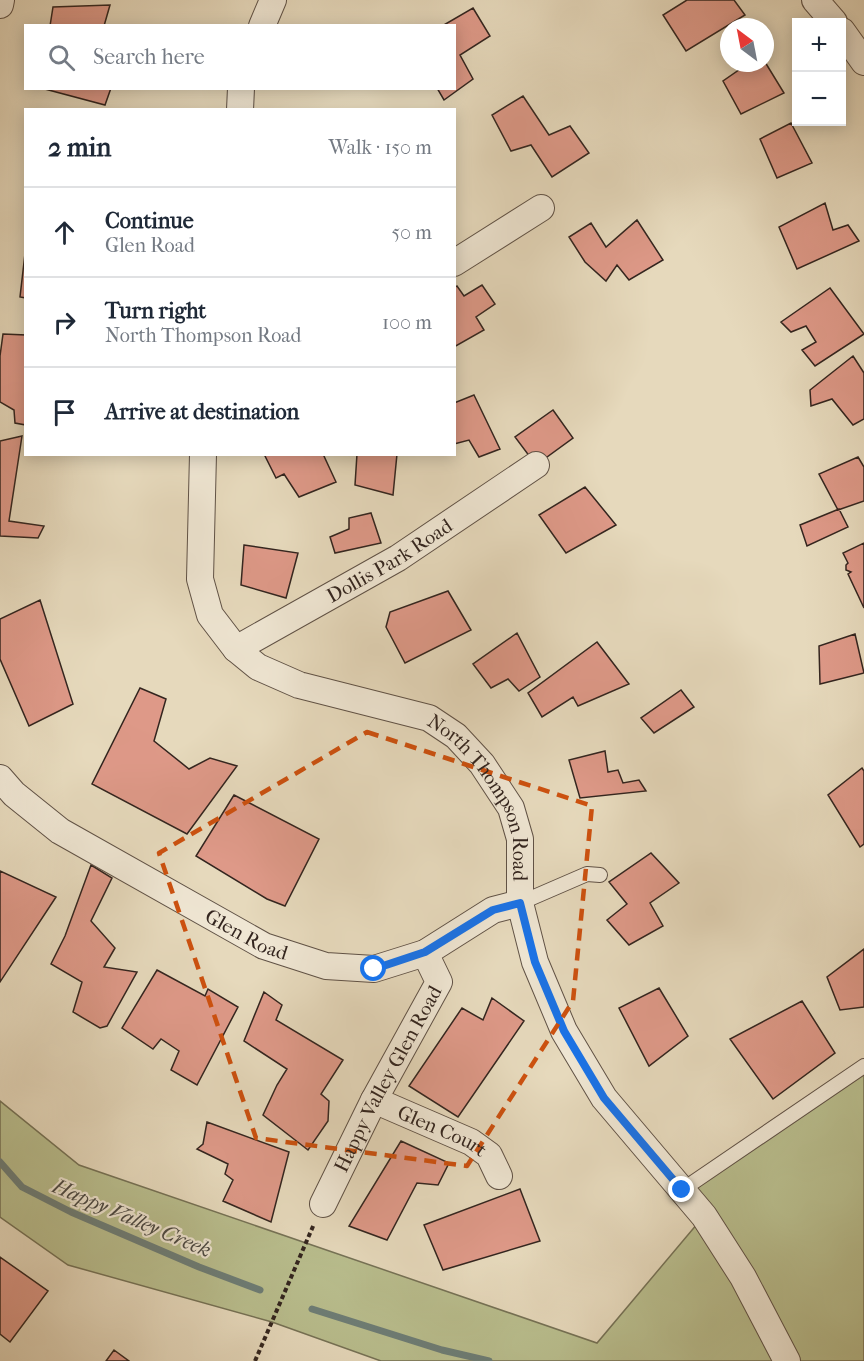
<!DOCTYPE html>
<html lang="en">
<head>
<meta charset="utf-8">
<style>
	:root { --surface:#fff; --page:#f6f6f7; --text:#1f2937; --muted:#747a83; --line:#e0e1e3 }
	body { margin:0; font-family:"IM FELL French Canon",serif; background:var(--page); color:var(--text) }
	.controls { position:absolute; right:18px; top:18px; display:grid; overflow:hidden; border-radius:0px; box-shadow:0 3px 15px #0003 }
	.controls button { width:54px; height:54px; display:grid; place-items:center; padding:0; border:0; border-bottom:2px solid var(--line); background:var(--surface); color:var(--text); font:30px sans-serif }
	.compass { position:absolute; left:720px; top:18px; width:54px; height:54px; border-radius:50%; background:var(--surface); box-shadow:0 3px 15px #0003; rotate:328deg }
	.stop { position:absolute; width:18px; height:18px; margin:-14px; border:4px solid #1a73e8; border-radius:50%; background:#fff }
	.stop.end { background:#1a73e8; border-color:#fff; box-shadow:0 2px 6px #0008 }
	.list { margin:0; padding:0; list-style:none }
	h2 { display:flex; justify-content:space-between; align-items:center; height:78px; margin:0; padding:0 24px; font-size:26px }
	h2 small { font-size:20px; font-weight:400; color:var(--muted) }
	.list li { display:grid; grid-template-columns:39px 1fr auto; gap:18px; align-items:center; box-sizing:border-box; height:90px; padding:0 24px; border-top:2px solid var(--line) }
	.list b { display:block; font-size:22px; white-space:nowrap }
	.list p { margin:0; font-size:20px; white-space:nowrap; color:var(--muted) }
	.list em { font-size:20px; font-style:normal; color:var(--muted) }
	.icon { flex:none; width:33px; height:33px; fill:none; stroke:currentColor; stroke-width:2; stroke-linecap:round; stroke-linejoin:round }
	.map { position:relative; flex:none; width:864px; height:1361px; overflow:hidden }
	.search { position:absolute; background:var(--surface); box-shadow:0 3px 15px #0003; left:24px; top:24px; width:432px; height:66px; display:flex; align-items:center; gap:15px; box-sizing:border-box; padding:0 21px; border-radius:0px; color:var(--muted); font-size:22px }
	.panel { position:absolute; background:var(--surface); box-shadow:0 3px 15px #0003; left:24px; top:108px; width:432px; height:348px; border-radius:0px }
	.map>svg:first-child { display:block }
</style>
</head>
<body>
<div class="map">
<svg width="864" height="1361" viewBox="0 0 864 1361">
	<rect width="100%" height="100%" fill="#e6d9bc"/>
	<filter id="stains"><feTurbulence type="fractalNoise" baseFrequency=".00333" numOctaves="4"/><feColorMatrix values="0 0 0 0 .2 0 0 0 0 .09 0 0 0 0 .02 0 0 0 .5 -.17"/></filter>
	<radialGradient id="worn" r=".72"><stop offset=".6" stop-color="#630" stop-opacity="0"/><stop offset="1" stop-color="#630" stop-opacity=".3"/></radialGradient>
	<!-- green -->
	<path fill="#b9be8e" stroke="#767256" stroke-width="1.5" d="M 864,1066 L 864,1361 L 381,1361 L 272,1322 L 68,1265 L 0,1217 L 0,1101 L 79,1165 L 597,1343 L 703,1217 L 682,1190 Z"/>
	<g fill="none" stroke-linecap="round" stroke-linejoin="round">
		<!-- stream -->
		<path stroke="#6e7e77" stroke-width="7" d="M 0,1162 L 22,1187 L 71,1212 L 199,1267 L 260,1290
			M 312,1309 L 442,1350 L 489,1361"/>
	</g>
	<!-- building -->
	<path fill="#de9988" stroke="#33251f" stroke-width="1.5" d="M 687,0 L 734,0 L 745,15 L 686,51 L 663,15 Z
		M 110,5 L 104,26 L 50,26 L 53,7 Z
		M 473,8 L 490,36 L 460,55 L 473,79 L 444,100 L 437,88 L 454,88 L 454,26 L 442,26 Z
		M 765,62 L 784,93 L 741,114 L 723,81 L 749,63 Z
		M 41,88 L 111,88 L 105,105 Z
		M 523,96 L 549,135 L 570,126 L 589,153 L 552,177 L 531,145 L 511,151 L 492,115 Z
		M 791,123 L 812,163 L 777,178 L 760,139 Z
		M 825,203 L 833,230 L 848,225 L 859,241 L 797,269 L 779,227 Z
		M 637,220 L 663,260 L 629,280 L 617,265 L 606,281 L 585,262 L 569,237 L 591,223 L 606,247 Z
		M 26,245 L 26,298 L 20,297 Z
		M 482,285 L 495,304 L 476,317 L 484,330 L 454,347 L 454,288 L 457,286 L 464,296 Z
		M 830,288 L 864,334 L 815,366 L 802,350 L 816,342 L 806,326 L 791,332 L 781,322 Z
		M 3,334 L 26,335 L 26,425 L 15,423 L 14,410 L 0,402 L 0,356 Z
		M 853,356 L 864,373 L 864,419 L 853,425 L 832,399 L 811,406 L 810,390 Z
		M 474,395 L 500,449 L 479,457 L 469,440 L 454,444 L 454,403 Z
		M 553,410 L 573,438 L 536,465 L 515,437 Z
		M 22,436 L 9,521 L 44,526 L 38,538 L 0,536 L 0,441 Z
		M 264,454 L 323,454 L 336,482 L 299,497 L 284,474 L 276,478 Z
		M 357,454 L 397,454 L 393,495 L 355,485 Z
		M 858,457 L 864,467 L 864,501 L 838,510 L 819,474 Z
		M 585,487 L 616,525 L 566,553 L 539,515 Z
		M 839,509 L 848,527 L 807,546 L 800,525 Z
		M 371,513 L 381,543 L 335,553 L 330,537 L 349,529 L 349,518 Z
		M 864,543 L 864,608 L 848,574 L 851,572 L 846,570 L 846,565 L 848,563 L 843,553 Z
		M 244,545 L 298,553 L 286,598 L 241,585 Z
		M 448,591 L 471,630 L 405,663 L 386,627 L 390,612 Z
		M 40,600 L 73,704 L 29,726 L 0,659 L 0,619 Z
		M 517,633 L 540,677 L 519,691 L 508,679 L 491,688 L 473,664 Z
		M 855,634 L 864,673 L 820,684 L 819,646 Z
		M 597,642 L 629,684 L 578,706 L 573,697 L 542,717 L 528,693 Z
		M 140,688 L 166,699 L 154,741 L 189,769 L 210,758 L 237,766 L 187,834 L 92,784 Z
		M 681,690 L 694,707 L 654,733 L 641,718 Z
		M 605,751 L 608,772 L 618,770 L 623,783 L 639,780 L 646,791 L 580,798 L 569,760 Z
		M 862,768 L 864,771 L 864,844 L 860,847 L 828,795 Z
		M 234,795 L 319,839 L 285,906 L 267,899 L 196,856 Z
		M 651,853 L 679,883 L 650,903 L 663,926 L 629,945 L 607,920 L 627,904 L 609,882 Z
		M 91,865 L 112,878 L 91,921 L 115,948 L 104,967 L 137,972 L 107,1026 L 100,1028 L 73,1012 L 82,982 L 51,964 L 65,936 Z
		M 0,871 L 56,897 L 0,982 Z
		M 864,949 L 864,1007 L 840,1010 L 827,977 Z
		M 157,970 L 205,996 L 208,989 L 238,1007 L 197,1085 L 171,1070 L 179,1051 L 161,1039 L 153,1049 L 122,1028 Z
		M 659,988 L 688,1036 L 649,1066 L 619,1008 Z
		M 264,992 L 282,1005 L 276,1020 L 343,1060 L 321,1094 L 329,1101 L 328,1121 L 308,1150 L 263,1115 L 277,1085 L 287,1069 L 244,1041 Z
		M 492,998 L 524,1021 L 458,1117 L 409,1086 L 462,1008 L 483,1020 Z
		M 802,1001 L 835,1053 L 773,1099 L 730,1039 Z
		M 207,1122 L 289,1152 L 271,1222 L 223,1201 L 233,1180 L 225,1174 L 228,1164 L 197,1149 L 203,1144 Z
		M 401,1141 L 449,1163 L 438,1185 L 417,1183 L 387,1240 L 349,1226 Z
		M 520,1189 L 540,1241 L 443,1270 L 424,1225 Z
		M 0,1257 L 48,1291 L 10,1342 L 0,1334 Z
		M 114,1350 L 129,1361 L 106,1361 Z"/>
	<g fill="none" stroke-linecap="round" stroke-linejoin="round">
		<defs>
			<path id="lane" d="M 520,903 L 587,874 L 600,875
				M 682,1190 L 864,1066"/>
			<g id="street">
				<path d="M 815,0 L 834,22"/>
				<path d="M 0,5 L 1,0"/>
				<path d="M 262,26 L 273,0"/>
				<path d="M 842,31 L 864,62"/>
				<path d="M 240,110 L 241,88"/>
				<path d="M 454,263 L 541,208"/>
				<path id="s1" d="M 203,454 L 200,579 L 210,615 L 236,649 L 258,667 L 299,685 L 429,718 L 456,736 L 482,764 L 511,808 L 520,839 L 520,903 L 535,962 L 564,1031 L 604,1098 L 704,1216 L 743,1277 L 787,1361"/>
				<path id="s2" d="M 236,649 L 398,558 L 536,465"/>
				<path id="s3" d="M 0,778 L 14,794 L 60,831 L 264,946 L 326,966 L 374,969 L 425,953 L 493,910 L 520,903"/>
				<path id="s4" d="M 374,1100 L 471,1142 L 489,1155 L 499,1176"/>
				<path id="s5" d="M 323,1204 L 374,1100 L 439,982 L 425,953"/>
			</g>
		</defs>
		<!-- lane casing -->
		<use href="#lane" stroke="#605246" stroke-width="16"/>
		<!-- street casing -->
		<use href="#street" stroke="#605246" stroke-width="28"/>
		<!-- path -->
		<path stroke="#33251f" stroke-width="4" stroke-dasharray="4.5 3" stroke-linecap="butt" d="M 255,1361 L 314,1224"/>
		<!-- lane -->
		<use href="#lane" stroke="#efe6d3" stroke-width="14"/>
		<!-- street -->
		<use href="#street" stroke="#efe6d3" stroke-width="26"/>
	</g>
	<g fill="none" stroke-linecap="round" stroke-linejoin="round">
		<!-- route -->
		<path stroke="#1a73e8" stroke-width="8" d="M 374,969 L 425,952 L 493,910 L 520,903 L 535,962 L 564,1031 L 604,1098 L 682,1190"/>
	</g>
	<!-- marked area -->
	<path fill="none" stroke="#cd510f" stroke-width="4.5" stroke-dasharray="12 8" stroke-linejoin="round" d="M 367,732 L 592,806 L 573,1001 L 467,1166 L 256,1138 L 159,853 Z"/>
	<g text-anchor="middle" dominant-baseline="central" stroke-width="4.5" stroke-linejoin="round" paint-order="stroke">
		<!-- street labels -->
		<g font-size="20" fill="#33251f" stroke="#efe6d3">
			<text stroke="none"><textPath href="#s2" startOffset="177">Dollis Park Road</textPath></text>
			<text stroke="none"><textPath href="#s1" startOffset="512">North Thompson Road</textPath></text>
			<text stroke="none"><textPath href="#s3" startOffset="294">Glen Road</textPath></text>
			<text stroke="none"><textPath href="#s5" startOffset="141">Happy Valley Glen Road</textPath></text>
			<text stroke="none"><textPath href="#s4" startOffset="75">Glen Court</textPath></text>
		</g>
		<!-- water labels -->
		<g font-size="21" font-style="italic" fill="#4c4a44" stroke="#efe6d3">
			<text transform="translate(132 1218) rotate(23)">Happy Valley Creek</text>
		</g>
	</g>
	<rect width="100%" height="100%" filter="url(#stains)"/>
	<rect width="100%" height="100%" fill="url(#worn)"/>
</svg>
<div class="controls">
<button>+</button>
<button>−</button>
</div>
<svg class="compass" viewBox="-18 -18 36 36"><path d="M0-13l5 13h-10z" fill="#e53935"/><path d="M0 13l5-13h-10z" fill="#747a83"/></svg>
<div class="stop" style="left:374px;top:969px"></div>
<div class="stop end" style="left:682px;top:1190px"></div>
<div class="search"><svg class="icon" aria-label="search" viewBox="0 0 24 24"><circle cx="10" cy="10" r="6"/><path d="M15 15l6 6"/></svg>Search here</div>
<section class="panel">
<h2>2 min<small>Walk · 150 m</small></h2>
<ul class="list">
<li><svg class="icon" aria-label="ahead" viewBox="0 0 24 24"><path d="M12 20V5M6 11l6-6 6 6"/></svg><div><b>Continue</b><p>Glen Road</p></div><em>50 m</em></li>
<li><svg class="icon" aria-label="right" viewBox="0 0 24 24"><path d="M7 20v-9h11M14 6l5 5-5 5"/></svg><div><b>Turn right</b><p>North Thompson Road</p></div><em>100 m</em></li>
<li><svg class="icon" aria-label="arrive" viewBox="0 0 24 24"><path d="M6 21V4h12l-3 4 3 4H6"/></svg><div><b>Arrive at destination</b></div></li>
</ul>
</section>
</div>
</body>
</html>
